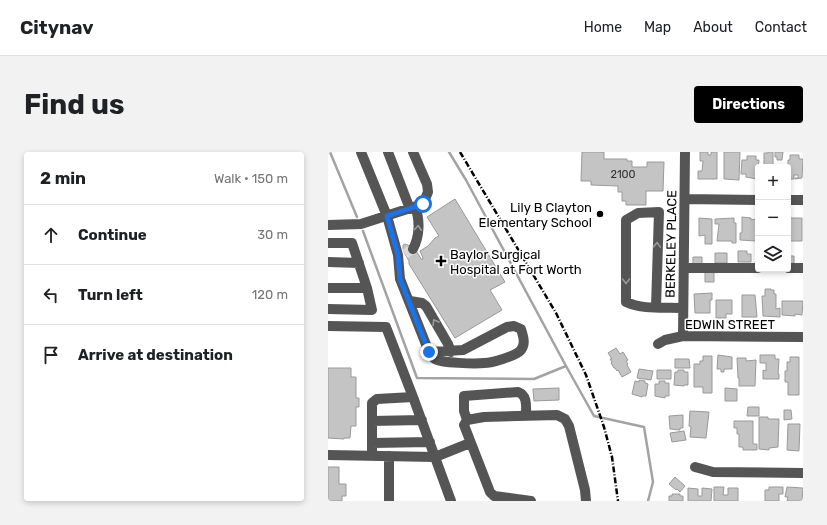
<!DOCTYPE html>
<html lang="en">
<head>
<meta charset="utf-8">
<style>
	:root { --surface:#fff; --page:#f2f2f2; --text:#202124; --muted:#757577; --line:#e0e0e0; --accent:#000 }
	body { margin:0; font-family:Rubik,sans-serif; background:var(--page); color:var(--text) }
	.controls { position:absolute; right:12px; top:12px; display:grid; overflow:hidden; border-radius:4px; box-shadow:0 2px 6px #0003 }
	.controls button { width:36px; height:36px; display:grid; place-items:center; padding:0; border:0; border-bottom:1px solid var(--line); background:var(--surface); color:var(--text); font:20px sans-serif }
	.stop { position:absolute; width:12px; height:12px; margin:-9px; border:3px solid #1a73e8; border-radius:50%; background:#fff }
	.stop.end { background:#1a73e8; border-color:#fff; box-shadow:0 1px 4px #0008 }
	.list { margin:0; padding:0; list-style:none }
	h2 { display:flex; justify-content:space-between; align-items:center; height:52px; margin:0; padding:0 16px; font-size:17px }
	h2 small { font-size:13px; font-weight:400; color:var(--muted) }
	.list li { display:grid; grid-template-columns:26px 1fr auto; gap:12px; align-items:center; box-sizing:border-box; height:60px; padding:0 16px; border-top:1px solid var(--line) }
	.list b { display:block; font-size:15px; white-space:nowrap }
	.list em { font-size:13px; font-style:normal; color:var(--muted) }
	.icon { flex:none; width:22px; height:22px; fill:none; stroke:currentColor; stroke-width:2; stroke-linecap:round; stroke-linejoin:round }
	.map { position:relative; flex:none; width:475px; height:349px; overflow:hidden; border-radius:4px }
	header { display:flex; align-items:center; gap:24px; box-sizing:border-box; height:56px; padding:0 20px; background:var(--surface); border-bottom:1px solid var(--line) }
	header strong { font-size:19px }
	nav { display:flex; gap:22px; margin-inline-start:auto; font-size:14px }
	.intro { display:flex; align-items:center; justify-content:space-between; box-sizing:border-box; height:96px; padding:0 24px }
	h1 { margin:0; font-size:28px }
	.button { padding:10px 18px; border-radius:4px; background:var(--accent); color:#fff; font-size:14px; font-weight:700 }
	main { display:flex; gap:24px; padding:0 24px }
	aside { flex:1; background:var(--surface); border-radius:4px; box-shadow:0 2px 6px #0003 }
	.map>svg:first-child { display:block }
</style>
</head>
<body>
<header>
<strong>Citynav</strong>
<nav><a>Home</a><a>Map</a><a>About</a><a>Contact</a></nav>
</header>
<div class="intro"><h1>Find us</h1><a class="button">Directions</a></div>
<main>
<aside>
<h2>2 min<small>Walk · 150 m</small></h2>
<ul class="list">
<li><svg class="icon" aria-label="ahead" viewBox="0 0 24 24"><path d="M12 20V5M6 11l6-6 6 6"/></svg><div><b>Continue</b></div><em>30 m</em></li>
<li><svg class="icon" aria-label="left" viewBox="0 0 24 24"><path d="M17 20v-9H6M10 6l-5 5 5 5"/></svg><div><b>Turn left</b></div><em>120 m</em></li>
<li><svg class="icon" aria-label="arrive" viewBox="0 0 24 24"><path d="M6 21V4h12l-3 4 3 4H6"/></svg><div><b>Arrive at destination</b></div></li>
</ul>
</aside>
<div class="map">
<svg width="475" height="349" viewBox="0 0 475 349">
	<rect width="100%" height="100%" fill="#fff"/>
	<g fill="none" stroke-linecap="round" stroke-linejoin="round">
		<!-- stream -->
		<path stroke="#a3a3a3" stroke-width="2.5" d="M 2,0 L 29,65
			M 121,0 L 138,28 L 238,214
			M 35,79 L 89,226 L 206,227 L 238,214 L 266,264 L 316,275 L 325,330 L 320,349"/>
	</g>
	<!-- building -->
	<path fill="#c4c4c4" stroke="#999" d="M 254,0 L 276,0 L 276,7 L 299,7 L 299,9 L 304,9 L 304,15 L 319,15 L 319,10 L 336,10 L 335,39 L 318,39 L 318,53 L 298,53 L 298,49 L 294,49 L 294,40 L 290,40 L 290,34 L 263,33 L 263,29 L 253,29 Z
		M 372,0 L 380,0 L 380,3 L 383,3 L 383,0 L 389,0 L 389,27 L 370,27 L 370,19 L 374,19 L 375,9 L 372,9 Z
		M 396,0 L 412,0 L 411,28 L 396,27 Z
		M 440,0 L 445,0 L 445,15 L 436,15 L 436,1 L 440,1 Z
		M 447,0 L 455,0 L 454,8 L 449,8 L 449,5 L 447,5 Z
		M 462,3 L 471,3 L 471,7 L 475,7 L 474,26 L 467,27 L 467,26 L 470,26 L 470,23 L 466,23 L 466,27 L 460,27 L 460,8 L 462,8 Z
		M 419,4 L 428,4 L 428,8 L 431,8 L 429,27 L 418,25 L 418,22 L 413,22 L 414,8 L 419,8 Z
		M 127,47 L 177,130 L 162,138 L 174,158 L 127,186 L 81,112 L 81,109 L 77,102 L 75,97 L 75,93 L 77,92 L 80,93 L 88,99 L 94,108 L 95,106 L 92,99 L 100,94 L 107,86 L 111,84 L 99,65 Z
		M 414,65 L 423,66 L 423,68 L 428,67 L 428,89 L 412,88 L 412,81 L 414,81 Z
		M 371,66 L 384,67 L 384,92 L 377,92 L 377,83 L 371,84 Z
		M 406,66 L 406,71 L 408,71 L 408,91 L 404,91 L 404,89 L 389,89 L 391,72 L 387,72 L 387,67 Z
		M 460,66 L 474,66 L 474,89 L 460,89 Z
		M 410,99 L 419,99 L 419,102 L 423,102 L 423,110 L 410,110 Z
		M 387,101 L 399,101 L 399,111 L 387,111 Z
		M 460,104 L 466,104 L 466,113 L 460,113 Z
		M 365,105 L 374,105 L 374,113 L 365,113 Z
		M 377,120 L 386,120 L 386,130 L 377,130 Z
		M 437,137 L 443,137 L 443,138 L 446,138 L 446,142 L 448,142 L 448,157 L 452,156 L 452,165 L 435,164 L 434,144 L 437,144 Z
		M 384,141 L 384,148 L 382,148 L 382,161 L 367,161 L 366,142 Z
		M 414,143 L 427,143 L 429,165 L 414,165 Z
		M 388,148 L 404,148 L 404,162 L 398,162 L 398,166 L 388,166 Z
		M 454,149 L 475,149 L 474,163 L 467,162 L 467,164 L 454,163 Z
		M 288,196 L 292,202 L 295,200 L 300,208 L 298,209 L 300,212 L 299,213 L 303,220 L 294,225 L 290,218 L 289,219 L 287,216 L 286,216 L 283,211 L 284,210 L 282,207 L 284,207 L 280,201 Z
		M 390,203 L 404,205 L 404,217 L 396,217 L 396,220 L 393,220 L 393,217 L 389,217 Z
		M 432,203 L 447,203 L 447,207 L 451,207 L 450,222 L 451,222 L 451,227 L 435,227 L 435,218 L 438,219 L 438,211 L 432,211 Z
		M 375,204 L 384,204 L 384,241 L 375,241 L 375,235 L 366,235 L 366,212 L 372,212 L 372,209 L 375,209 Z
		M 462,205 L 471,205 L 471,243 L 460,243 L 460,230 L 457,230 L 457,219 L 459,219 L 459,210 L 462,210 Z
		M 409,206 L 418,206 L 418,209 L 428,208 L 427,234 L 411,234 L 411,226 L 410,226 Z
		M 347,207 L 361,207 L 362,216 L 347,216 Z
		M 0,216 L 23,216 L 23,225 L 28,225 L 28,246 L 31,246 L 31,255 L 28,255 L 28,274 L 23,274 L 22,286 L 16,286 L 16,287 L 0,286 Z
		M 311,217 L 325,219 L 323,228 L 309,226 Z
		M 329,218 L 343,218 L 343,227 L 329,227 Z
		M 350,218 L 356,218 L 356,220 L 360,220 L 360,233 L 356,233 L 356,234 L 346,233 L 347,220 L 350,220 Z
		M 311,228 L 317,229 L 317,231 L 320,232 L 318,244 L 314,244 L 314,245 L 304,242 L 307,229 L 311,230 Z
		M 331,229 L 337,229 L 337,231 L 341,231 L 341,244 L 337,244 L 337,246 L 327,244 L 327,232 L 331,232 Z
		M 231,236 L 231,248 L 206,249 L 205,237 Z
		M 397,236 L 409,237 L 409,249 L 397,249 Z
		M 420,255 L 431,255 L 431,264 L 419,264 Z
		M 456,258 L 463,258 L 464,267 L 456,268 Z
		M 362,259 L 381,260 L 378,286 L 362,285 L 363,275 L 361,274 Z
		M 355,263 L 355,276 L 352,276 L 352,278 L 342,277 L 341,264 Z
		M 431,265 L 440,265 L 440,267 L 451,267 L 450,295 L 441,296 L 441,298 L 431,297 Z
		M 406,269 L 425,269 L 425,292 L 429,292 L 429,298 L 415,298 L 415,295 L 411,295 L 411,282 L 409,282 L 409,276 L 406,276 Z
		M 460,272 L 472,272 L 471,299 L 459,298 Z
		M 356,279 L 358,288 L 344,290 L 342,281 Z
		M 0,315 L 11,315 L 11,332 L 18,332 L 18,344 L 14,344 L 14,349 L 0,349 Z
		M 347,325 L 357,334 L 352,340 L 349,337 L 348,338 L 341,332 Z
		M 386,335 L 396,335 L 395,343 L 400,343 L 400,336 L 410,336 L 410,349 L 386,349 Z
		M 441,335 L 455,335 L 455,342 L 451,342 L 451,349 L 437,349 L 437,338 L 441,338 Z
		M 459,335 L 475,336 L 474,349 L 459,349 L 460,345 L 457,345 Z
		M 360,336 L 370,337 L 370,344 L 374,344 L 374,336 L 384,337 L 383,349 L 360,349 Z
		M 344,342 L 352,342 L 352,344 L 355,344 L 355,349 L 341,349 L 341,344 L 344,344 Z"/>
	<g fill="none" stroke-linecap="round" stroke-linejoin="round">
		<!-- minor-tunnel -->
		<path stroke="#d9d9d9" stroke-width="10" stroke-dasharray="10 5" stroke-linecap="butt" d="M 77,102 L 85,97"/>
		<!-- minor -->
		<path stroke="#555" stroke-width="10" d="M 33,0 L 59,64 L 70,103 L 72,127 L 101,200 C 103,202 105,206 107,207 C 113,211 148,212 156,211 C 164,211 188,204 193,198 C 198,191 195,184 193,177 L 186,174 L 179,175 L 135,198 L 101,200
			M 60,0 L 82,57
			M 357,47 L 430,48
			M 460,48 L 475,48
			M 0,73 L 33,72 L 95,52 L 100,40 L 99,32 L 85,0
			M 0,91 L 24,91 L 39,136 L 0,136
			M 85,97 C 92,84 92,67 87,55
			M 0,110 L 31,111
			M 356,116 L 430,116
			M 460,116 L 475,116
			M 82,149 L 94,151 L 98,154 L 120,192 L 123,200
			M 328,155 L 331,60 L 310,61 L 298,68 L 298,150 C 315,158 337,155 355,156
			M 0,157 L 44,158 L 39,136
			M 0,174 L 58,175 L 85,245 L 123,349
			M 355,184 L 357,0
			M 330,192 L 337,188 L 355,184 L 475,185
			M 139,268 L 136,259 L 136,244 L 190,240 C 200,243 198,256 198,264
			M 44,269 L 94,268
			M 44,291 L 102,290
			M 0,303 L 107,305 L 142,291
			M 44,304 L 44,251 L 49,247 L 85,245
			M 367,315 L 385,320 L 475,321
			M 61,349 L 61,304
			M 203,349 L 166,344 L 162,340 L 136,273 L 139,268 L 156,265 L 229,263 L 237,267 L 241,274 L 257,338 L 258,349"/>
		<!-- rail -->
		<path stroke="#000" stroke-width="2.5" stroke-dasharray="6 2 1 2" stroke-linecap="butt" d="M 132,0 L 228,161 L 258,223 L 276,275 L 284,305 L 290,349"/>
	</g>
	<!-- one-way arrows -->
	<defs><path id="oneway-chevron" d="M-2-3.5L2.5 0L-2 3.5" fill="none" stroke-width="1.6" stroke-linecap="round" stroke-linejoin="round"/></defs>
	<g stroke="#999">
		<use href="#oneway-chevron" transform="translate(90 76) rotate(-87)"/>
		<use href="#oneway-chevron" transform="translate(329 93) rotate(-88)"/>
		<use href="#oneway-chevron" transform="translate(298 129) rotate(90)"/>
		<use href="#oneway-chevron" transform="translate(107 170) rotate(-121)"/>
	</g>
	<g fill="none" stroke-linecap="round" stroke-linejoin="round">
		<!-- route -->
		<path stroke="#1a73e8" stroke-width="5" d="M 95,52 L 59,64 L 70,103 L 72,127 L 101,200"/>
	</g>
	<!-- markers -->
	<g fill="#000" stroke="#fff" stroke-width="1.5">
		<circle cx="272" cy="62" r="4"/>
		<path d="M111 103h4v4h4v4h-4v4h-4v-4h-4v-4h4z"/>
	</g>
	<g text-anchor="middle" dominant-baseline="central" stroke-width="3" stroke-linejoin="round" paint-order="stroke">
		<!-- number labels -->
		<g font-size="11" fill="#313131">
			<text x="295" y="22">2100</text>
		</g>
		<!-- poi labels -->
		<g font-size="13" fill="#000" stroke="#fff" text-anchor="end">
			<text x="264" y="55">Lily B Clayton<tspan x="264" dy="15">Elementary School</tspan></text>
			<text x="122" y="102" text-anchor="start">Baylor Surgical<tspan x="122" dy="15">Hospital at Fort Worth</tspan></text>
		</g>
		<!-- street labels -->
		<g font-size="13" fill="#000" stroke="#fff">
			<text transform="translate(343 92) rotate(-89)">BERKELEY PLACE</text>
			<text x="402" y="172">EDWIN STREET</text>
		</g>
	</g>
</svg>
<div class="controls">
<button>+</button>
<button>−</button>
<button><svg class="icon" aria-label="layers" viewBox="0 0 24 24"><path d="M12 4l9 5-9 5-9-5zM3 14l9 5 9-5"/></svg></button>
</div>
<div class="stop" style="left:95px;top:52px"></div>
<div class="stop end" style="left:101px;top:200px"></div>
</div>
</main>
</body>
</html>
